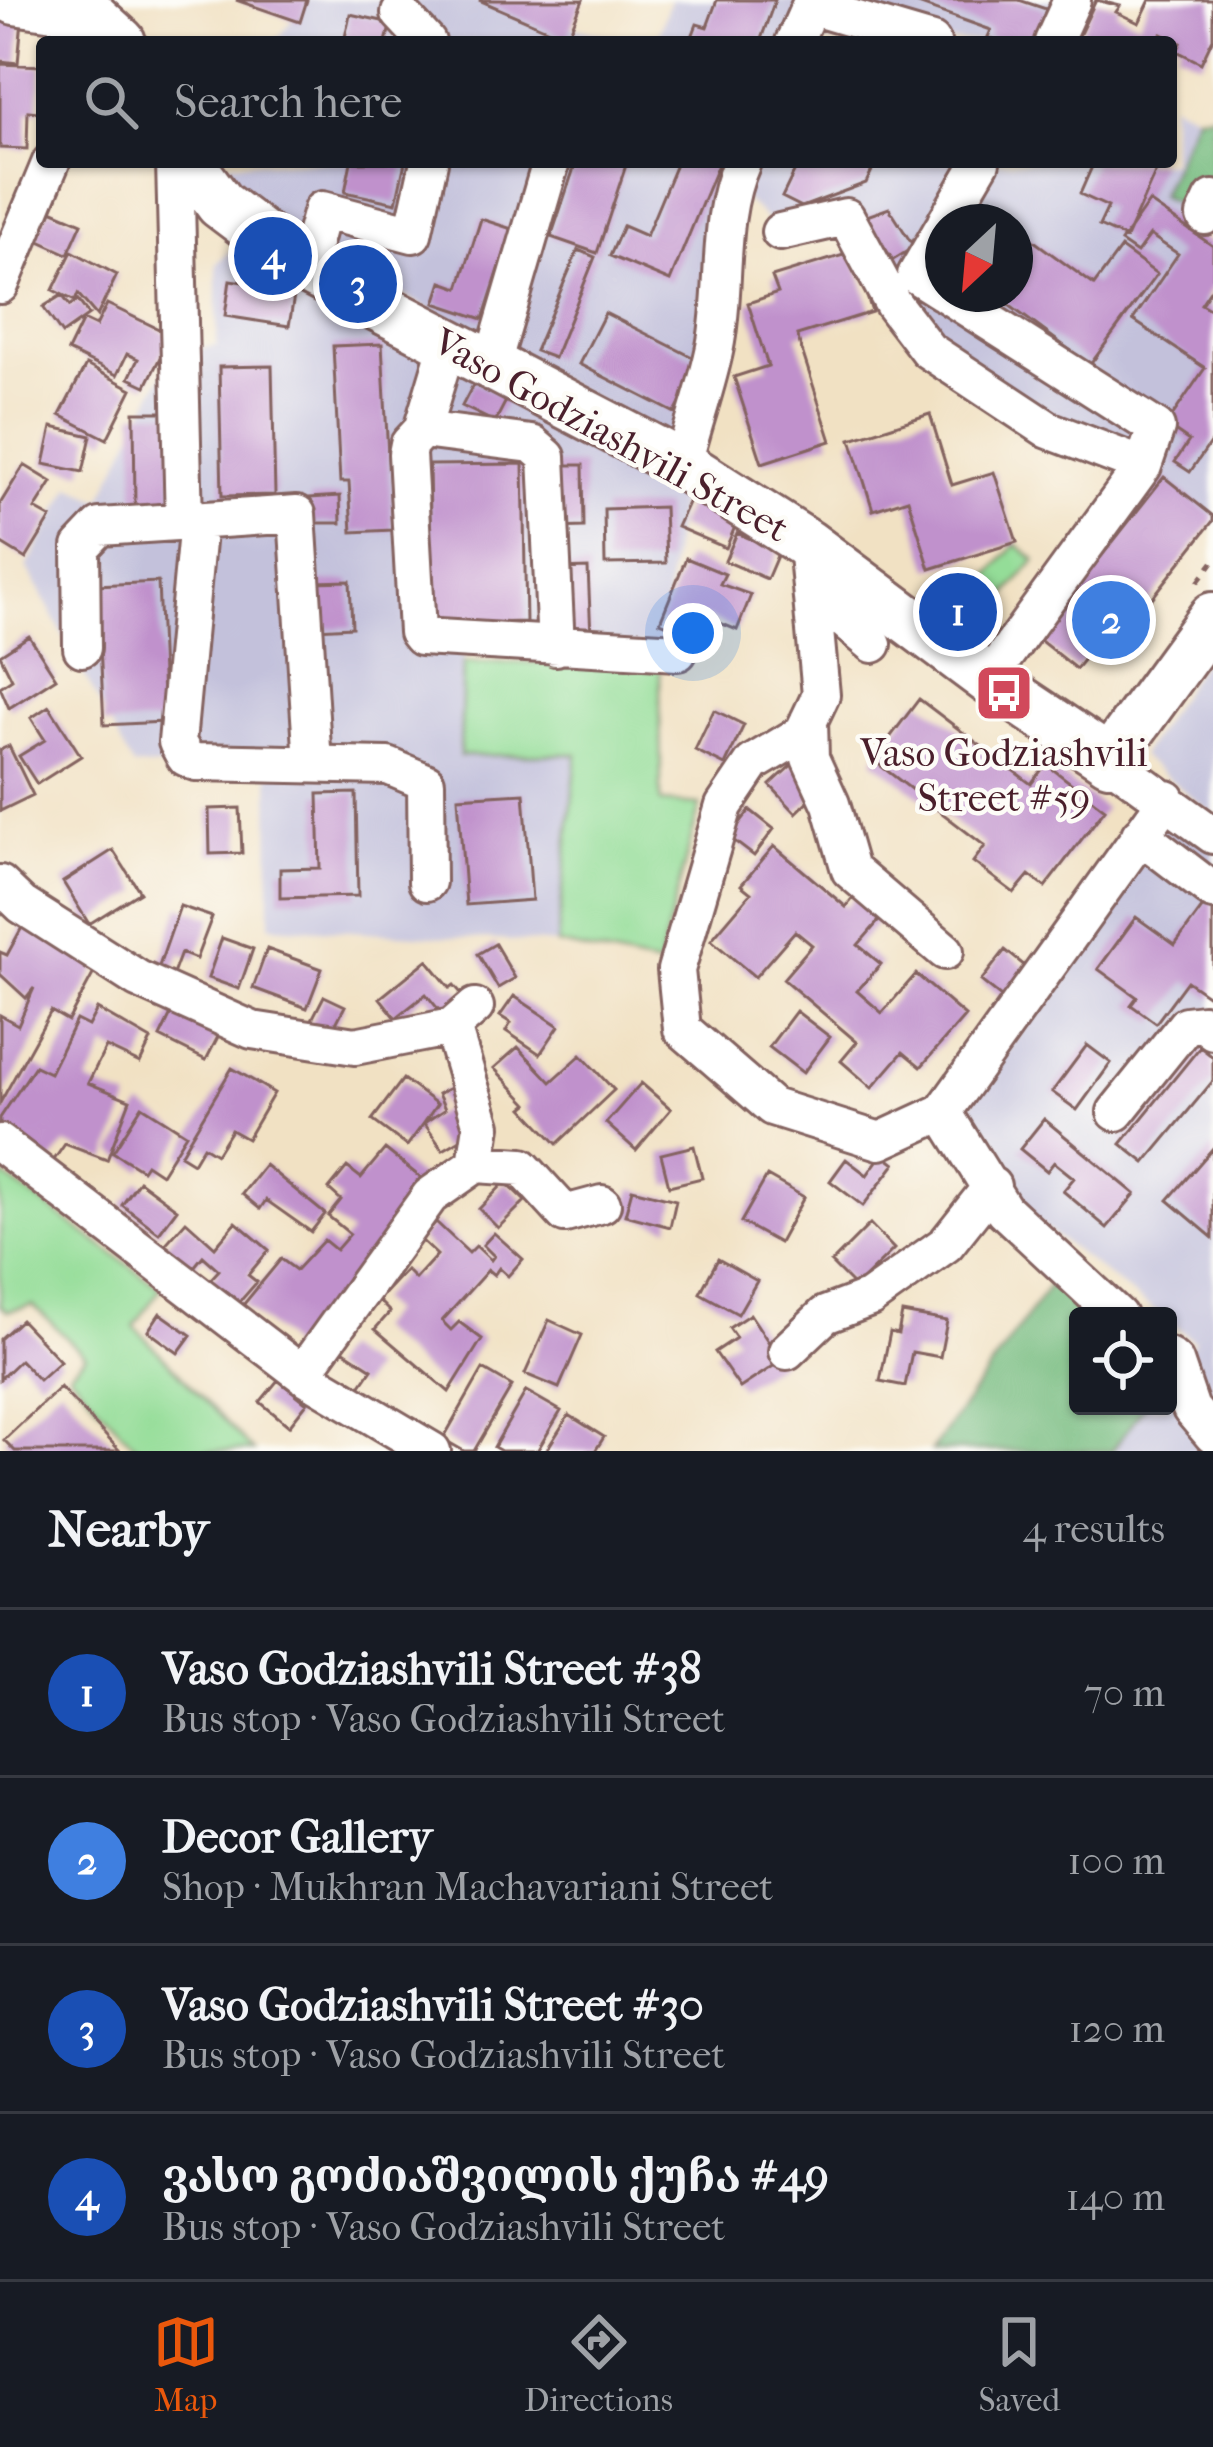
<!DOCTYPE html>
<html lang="en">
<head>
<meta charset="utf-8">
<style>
	:root { --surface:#171b24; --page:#20242c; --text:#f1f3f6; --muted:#9ea1a6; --line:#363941; --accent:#ea580c }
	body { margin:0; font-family:"IM FELL French Canon","Noto Serif Georgian",serif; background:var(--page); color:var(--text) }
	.controls { position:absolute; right:36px; bottom:36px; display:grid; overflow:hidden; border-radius:12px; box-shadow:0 3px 9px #0004 }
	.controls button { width:108px; height:108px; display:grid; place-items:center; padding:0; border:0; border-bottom:3px solid var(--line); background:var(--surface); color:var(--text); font:60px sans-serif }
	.compass { position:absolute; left:925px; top:204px; width:108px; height:108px; border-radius:50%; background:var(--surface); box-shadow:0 3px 9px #0004; rotate:206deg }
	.you { position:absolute; left:693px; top:633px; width:42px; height:42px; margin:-30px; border:9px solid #fff; border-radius:50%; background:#1a73e8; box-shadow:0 0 0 18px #1a73e833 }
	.badge { display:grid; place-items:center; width:78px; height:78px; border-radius:50%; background:var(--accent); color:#fff; font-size:39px; font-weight:700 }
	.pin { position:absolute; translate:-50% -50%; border:6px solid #fff; box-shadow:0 3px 12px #0006 }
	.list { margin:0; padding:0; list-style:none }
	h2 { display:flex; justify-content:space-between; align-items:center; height:156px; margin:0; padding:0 48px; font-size:51px }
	h2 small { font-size:39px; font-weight:400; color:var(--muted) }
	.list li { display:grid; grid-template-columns:78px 1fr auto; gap:36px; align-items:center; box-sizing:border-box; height:168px; padding:0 48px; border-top:3px solid var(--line) }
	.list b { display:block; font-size:45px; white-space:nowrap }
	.list p { margin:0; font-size:39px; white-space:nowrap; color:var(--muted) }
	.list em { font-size:39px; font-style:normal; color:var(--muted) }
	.icon { flex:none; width:66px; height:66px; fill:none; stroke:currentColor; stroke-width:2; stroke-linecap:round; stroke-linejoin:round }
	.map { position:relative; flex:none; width:1213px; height:1451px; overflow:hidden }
	.search { position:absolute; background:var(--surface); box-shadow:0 3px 9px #0004; left:36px; right:36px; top:36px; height:132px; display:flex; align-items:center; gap:30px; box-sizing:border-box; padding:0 42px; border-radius:12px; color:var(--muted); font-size:45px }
	.sheet { height:828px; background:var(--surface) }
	nav { display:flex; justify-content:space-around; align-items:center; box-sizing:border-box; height:168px; border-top:3px solid var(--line); background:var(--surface); font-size:33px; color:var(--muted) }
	nav a { display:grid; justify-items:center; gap:6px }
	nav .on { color:var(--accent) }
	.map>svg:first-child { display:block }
</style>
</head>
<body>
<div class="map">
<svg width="1213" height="1451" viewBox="0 0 1213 1451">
	<rect width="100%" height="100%" fill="#fdfcf7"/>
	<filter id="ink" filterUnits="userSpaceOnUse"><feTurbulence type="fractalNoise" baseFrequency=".00833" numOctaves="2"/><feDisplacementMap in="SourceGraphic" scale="24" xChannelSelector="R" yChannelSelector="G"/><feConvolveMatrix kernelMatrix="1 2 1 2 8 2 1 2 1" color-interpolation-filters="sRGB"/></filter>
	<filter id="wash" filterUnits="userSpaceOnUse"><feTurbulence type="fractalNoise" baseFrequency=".004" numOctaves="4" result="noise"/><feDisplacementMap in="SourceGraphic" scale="48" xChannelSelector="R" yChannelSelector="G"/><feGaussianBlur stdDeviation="2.7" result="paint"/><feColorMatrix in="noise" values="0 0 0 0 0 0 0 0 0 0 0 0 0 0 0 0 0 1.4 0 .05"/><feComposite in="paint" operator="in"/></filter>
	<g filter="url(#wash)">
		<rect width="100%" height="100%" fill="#f1e1c3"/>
		<!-- industrial -->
		<path fill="#c3c1db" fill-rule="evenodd" d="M 308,0 L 474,0 L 631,42 L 275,42 Z
			M 670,0 L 1072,0 L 1053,42 L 656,42 Z
			M 1171,103 L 1196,115 L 1161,195 L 1205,216 L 1189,253 L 1213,314 L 1213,521 L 1143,466 L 928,350 L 846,217 L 780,232 L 739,194 L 709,354 L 681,447 L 222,196 L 230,162 L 1171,162 ZM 943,222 L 1015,222 L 1015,294 L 943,294 Z
			M 231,251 L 682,480 L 660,644 L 464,652 L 460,755 L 578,754 L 557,944 L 270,926 L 269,765 L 133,767 L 27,567 L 71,486 L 101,500 L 173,352 L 217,346 L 217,263 Z
			M 1213,646 L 1213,814 L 1140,756 Z
			M 1169,814 L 1213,849 L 1213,1451 L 1112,1451 L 1144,1406 L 1168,1406 L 1168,1372 L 1195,1341 L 1168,1321 L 1168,1316 L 1161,1316 L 1016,1206 L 959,1121 Z"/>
		<!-- green -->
		<path fill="#94dd98" stroke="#6f7e62" stroke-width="3" d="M 1016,544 L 1036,560 L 998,605 L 978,589 Z
			M 660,661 L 661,802 L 700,805 L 658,966 L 557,944 L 577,754 L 460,756 L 463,663 Z
			M 0,1173 L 161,1288 L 134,1326 L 253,1451 L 140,1451 L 69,1373 L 85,1356 L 33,1305 L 7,1311 L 0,1305 Z"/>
		<!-- forest -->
		<path fill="#77bc80" stroke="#606e56" stroke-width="3" d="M 1213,114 L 1213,191 L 1201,214 L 1160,196 L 1196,115 Z
			M 1056,1276 L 1106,1316 L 1078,1316 L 1078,1406 L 1144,1406 L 1112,1451 L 931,1451 Z"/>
		<g id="blocks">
			<!-- building -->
			<path fill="#c091cc" d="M 236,0 L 307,0 L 300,22 Z
				M 479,0 L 583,0 L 567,38 Z
				M 717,0 L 775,0 L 760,42 L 690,42 L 697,24 L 707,27 Z
				M 907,0 L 1019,0 L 1046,9 L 1035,42 L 1001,42 L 988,37 L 991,30 Z
				M 1096,0 L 1120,6 L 1116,12 L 1139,23 L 1150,0 L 1213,0 L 1213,38 L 1201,63 L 1177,51 L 1181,43 L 1162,34 L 1158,42 L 1076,42 Z
				M 350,14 L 391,23 L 386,42 L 344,42 Z
				M 0,18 L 22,20 L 18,63 L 0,61 Z
				M 0,64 L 42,66 L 38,112 L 28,111 L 27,149 L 0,148 Z
				M 351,162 L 405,162 L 396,203 L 345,192 Z
				M 576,162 L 627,162 L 597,253 L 551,237 Z
				M 677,162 L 719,162 L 670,281 L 610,256 L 623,226 L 646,236 Z
				M 799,162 L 876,162 L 866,183 L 802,207 L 782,197 Z
				M 1094,162 L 1160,162 L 1126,238 L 1099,226 L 1108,207 L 1080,194 Z
				M 1149,202 L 1213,246 L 1213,286 L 1201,304 L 1213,311 L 1213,439 L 1190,472 L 1175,462 L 1189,441 L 1166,425 L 1205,368 L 1133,320 L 1178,254 L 1150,235 L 1137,253 L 1121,242 Z
				M 889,208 L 914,247 L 893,260 L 864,217 Z
				M 49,209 L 82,223 L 68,254 L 35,239 Z
				M 481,219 L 512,229 L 483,319 L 435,303 L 442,282 L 459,288 Z
				M 1015,227 L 1094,285 L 1121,248 L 1157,274 L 1090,365 L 994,294 L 1015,294 Z
				M 578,250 L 595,257 L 554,358 L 535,351 Z
				M 72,251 L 117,275 L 97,316 L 78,294 L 75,301 L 53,290 Z
				M 853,252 L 872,312 L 797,335 L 831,441 L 762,463 L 734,377 L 768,366 L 748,303 L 778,293 L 772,277 Z
				M 230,280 L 295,290 L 289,326 L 225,316 Z
				M 62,295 L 70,306 L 78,300 L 89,315 L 62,334 L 43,307 Z
				M 107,304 L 171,335 L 146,386 L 129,378 L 138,359 L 127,354 L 117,375 L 68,351 L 83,320 L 96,326 Z
				M 605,313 L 702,362 L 675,413 L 579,364 Z
				M 382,344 L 392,530 L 352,532 L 349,482 L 340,482 L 333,346 Z
				M 86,365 L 132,389 L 107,439 L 60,415 Z
				M 272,366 L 275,495 L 222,496 L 219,367 Z
				M 474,383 L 507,399 L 495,422 L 462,406 Z
				M 134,412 L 171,412 L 172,506 L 135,506 Z
				M 930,414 L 952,485 L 994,472 L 1017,542 L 930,569 L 908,499 L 873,510 L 851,439 Z
				M 52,427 L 91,436 L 83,472 L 44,464 Z
				M 523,464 L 526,622 L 432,624 L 429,465 Z
				M 24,465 L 52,482 L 35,509 L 51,518 L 26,559 L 0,543 L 0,504 Z
				M 552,465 L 583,465 L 584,527 L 553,528 Z
				M 1164,477 L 1213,516 L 1213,521 L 1115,645 L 1103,635 L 1076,669 L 1037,638 Z
				M 340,496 L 341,523 L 311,523 L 310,498 Z
				M 691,496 L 739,517 L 726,548 L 677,527 Z
				M 664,507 L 666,563 L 605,564 L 604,509 Z
				M 737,533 L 779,551 L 767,579 L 725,561 Z
				M 686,558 L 725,574 L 720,584 L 751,595 L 737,630 L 703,616 L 695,636 L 660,622 Z
				M 588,568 L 591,636 L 563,638 L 560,569 Z
				M 350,581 L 352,627 L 316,629 L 314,582 Z
				M 158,582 L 164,722 L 104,725 L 97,585 Z
				M 29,636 L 56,678 L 9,708 L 0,687 L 12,679 L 0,655 Z
				M 919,699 L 1031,784 L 1046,764 L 1105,809 L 1045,887 L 1029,875 L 1014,893 L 973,862 L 985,846 L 873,760 Z
				M 49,706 L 81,756 L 37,784 L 19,756 L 45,740 L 31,718 Z
				M 714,710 L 744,725 L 725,765 L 695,750 Z
				M 9,746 L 33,795 L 0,811 L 0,750 Z
				M 795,762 L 821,789 L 796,813 L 770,785 Z
				M 356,793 L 358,896 L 280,898 L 280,869 L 320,868 L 318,794 Z
				M 524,793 L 532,900 L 466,905 L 458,797 Z
				M 240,808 L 242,853 L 210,854 L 209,809 Z
				M 750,810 L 774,829 L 754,856 L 729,837 Z
				M 774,846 L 846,907 L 863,886 L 890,908 L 858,945 L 881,964 L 857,991 L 882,1013 L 916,974 L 965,1016 L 921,1067 L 903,1052 L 872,1088 L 841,1061 L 857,1042 L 783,979 L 812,945 L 795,931 L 755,977 L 711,940 L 751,893 L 741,885 Z
				M 113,850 L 140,892 L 89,924 L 63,882 Z
				M 1208,900 L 1213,903 L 1213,999 L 1187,981 L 1156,1023 L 1131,1005 L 1137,997 L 1098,969 L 1136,917 L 1175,945 Z
				M 180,906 L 212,917 L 196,959 L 181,953 L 172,977 L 157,972 Z
				M 26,920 L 97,967 L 68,1021 L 51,1011 L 0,1103 L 0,1015 L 18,1025 L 34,988 L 26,998 L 0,974 L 0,952 L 7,955 Z
				M 222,938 L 253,949 L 239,989 L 208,978 Z
				M 495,944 L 515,978 L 498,988 L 478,954 Z
				M 267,949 L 322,969 L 307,1008 L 253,988 Z
				M 1005,950 L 1030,970 L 1006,1001 L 981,981 Z
				M 427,960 L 450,988 L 454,985 L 469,1002 L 447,1020 L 426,994 L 396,1018 L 380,998 Z
				M 324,996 L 345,1006 L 329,1037 L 308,1027 Z
				M 514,996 L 559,1026 L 540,1054 L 506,1031 L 511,1023 L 500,1016 Z
				M 177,1002 L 224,1025 L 206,1060 L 160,1037 Z
				M 97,1009 L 151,1040 L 140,1063 L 106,1047 L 88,1083 L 130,1100 L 107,1160 L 65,1144 L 47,1170 L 0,1139 L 0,1118 L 35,1066 L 50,1073 L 76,1020 L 88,1026 Z
				M 796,1011 L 830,1037 L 803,1073 L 769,1047 Z
				M 1087,1045 L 1111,1063 L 1077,1110 L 1052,1092 Z
				M 518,1047 L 551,1082 L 581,1055 L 614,1090 L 557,1144 L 523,1108 L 528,1104 L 494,1068 Z
				M 1200,1047 L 1213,1057 L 1213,1081 L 1145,1163 L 1121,1144 Z
				M 232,1068 L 274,1093 L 247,1139 L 231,1130 L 216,1154 L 203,1146 L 193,1163 L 180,1155 Z
				M 403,1079 L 437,1104 L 424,1123 L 445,1109 L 438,1094 L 456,1085 L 478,1130 L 443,1150 L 424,1123 L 407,1146 L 372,1120 Z
				M 641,1083 L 671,1109 L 636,1150 L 606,1123 Z
				M 142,1106 L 186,1134 L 161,1174 L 146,1164 L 142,1170 L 113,1152 Z
				M 1044,1119 L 1135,1194 L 1107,1228 L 1063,1191 L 1074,1178 L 1054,1162 L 1047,1171 L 1020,1149 Z
				M 694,1146 L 702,1178 L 669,1186 L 661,1154 Z
				M 1213,1148 L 1213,1238 L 1168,1200 Z
				M 385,1149 L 431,1186 L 297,1357 L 281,1336 L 243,1305 L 281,1259 L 296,1270 L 324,1240 L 336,1250 L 350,1234 L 328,1216 L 341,1200 L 329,1189 L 347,1167 L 361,1178 Z
				M 882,1154 L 895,1164 L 863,1206 L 830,1181 L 846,1159 L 867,1175 Z
				M 265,1165 L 325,1214 L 311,1232 L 266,1200 L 260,1209 L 242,1194 Z
				M 767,1176 L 804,1197 L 779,1243 L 741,1222 Z
				M 139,1181 L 177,1209 L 159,1233 L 122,1205 Z
				M 505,1182 L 525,1201 L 498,1228 L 479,1209 Z
				M 632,1189 L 676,1200 L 670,1227 L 625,1215 Z
				M 186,1221 L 215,1247 L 236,1222 L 269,1250 L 248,1275 L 257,1282 L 236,1306 L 208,1282 L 219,1270 L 203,1256 L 190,1272 L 162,1248 Z
				M 436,1222 L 469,1253 L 476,1246 L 491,1260 L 494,1256 L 483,1245 L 494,1233 L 523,1259 L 508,1276 L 499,1268 L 494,1275 L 488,1270 L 442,1321 L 451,1330 L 459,1322 L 482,1339 L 449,1392 L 375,1329 L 390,1312 L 378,1300 L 406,1270 L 415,1279 L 437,1255 L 420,1239 Z
				M 870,1224 L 894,1249 L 855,1287 L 831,1263 Z
				M 718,1259 L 757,1281 L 738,1314 L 700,1293 Z
				M 160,1313 L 191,1335 L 178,1353 L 148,1331 Z
				M 902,1313 L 947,1321 L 940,1357 L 912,1352 L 905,1386 L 880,1381 L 890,1332 L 898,1334 Z
				M 750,1314 L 781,1361 L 740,1388 L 715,1352 L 736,1338 L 729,1328 Z
				M 21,1320 L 60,1361 L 39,1380 L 20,1360 L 0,1379 L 0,1339 Z
				M 549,1320 L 582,1335 L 559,1388 L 525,1374 Z
				M 341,1349 L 372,1369 L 359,1388 L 328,1368 Z
				M 483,1369 L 512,1386 L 474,1451 L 464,1451 L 443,1439 Z
				M 278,1380 L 307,1403 L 289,1426 L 260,1402 Z
				M 60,1387 L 120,1451 L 15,1451 L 4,1440 Z
				M 526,1391 L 561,1411 L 537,1451 L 501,1451 L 494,1447 Z
				M 569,1415 L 604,1437 L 595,1451 L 546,1451 Z"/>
		</g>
	</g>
	<g filter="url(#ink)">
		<use href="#blocks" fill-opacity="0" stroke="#846360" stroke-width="3"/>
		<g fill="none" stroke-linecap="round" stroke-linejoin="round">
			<defs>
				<path id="minor" d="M 400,13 L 427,42
					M 794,42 L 810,6 L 932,42
					M 1053,42 L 1072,0
					M 175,162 L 184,522
					M 1205,216 L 1213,199
					M 946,222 L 981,162
					M 943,228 L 916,275 L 943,292
					M 780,232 L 846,217 L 893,304 L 928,350 L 1049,430 L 1143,466 L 988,679
					M 306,269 L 322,210 L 413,234 L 429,162
					M 0,285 L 51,162
					M 946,294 L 1156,428 L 1143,466
					M 448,343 L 422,430 L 532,444 L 547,457 L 556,647
					M 492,364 L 551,162
					M 422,430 L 409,444 L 407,454 L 417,632 L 421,637 L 678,652
					M 683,465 C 692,426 707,387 715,347 C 727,286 716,220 742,162
					M 198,521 L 177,742 L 185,757 L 195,762 L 388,766 L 426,782 L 427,882
					M 807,544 L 821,695 L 803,733 L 753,763 L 724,806 L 676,970 L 682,1029 L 772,1107 L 880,1141 L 943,1112 L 1167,799
					M 812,593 L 873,644
					M 82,648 L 81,547 L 100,527 L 297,514 L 313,764
					M 809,720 L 810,758 L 831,804 L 850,870 L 945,951
					M 1109,760 L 1213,835
					M 1140,835 L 1213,891
					M 0,884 L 22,905 L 138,979 L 252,1030 L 355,1046 L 452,1027 L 475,1007
					M 452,1027 L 482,1126 L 476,1164
					M 943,1112 L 1004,1210 L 1118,1316
					M 1116,1112 L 1186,1025 L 1203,1023 L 1213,1031
					M 0,1143 L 302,1374 L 432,1451
					M 787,1351 L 825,1315 L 870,1298 L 946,1244 L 992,1186
					M 1168,1356 L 1175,1362 L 1191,1409 L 1213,1435
					M 302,1374 L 430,1196 L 476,1164 L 522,1167 L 565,1214 L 602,1204"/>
				<path id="major" d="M 15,0 L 87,11 L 121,42
					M 189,162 L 220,204 L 306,269 L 683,465 L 807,544 L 988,679 L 1109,760 L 1213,617"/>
			</defs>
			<!-- minor casing -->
			<use href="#minor" stroke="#846360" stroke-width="42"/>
			<!-- major casing -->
			<use href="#major" stroke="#846360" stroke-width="54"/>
			<!-- path -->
			<path stroke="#846360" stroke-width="4.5" stroke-dasharray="9 9" stroke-linecap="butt" d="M 1198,582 L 1213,562"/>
			<!-- minor -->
			<use href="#minor" stroke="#fff" stroke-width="36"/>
			<!-- major -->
			<use href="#major" stroke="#fff" stroke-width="48"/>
		</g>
	</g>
	<!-- icons -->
	<defs>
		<symbol id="bus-square" viewBox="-11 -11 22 22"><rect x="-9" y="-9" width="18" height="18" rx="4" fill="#d1495b" stroke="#fdfcf7"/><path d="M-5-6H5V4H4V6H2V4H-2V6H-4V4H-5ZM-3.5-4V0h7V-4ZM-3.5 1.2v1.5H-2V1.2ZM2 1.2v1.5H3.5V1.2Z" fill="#fff"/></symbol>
	</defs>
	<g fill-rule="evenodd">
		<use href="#bus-square" x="971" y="660" width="66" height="66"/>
	</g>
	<g text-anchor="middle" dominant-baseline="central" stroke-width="9" stroke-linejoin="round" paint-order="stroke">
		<!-- street labels -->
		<g font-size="39" fill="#4a1f2b" stroke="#fdfcf7">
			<text transform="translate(611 435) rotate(29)">Vaso Godziashvili Street</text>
		</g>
		<!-- poi labels -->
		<g font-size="39" fill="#4a1f2b" stroke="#fdfcf7">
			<text x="1004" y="753">Vaso Godziashvili<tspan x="1004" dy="45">Street #59</tspan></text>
		</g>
	</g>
</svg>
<div class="controls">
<button><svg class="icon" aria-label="locate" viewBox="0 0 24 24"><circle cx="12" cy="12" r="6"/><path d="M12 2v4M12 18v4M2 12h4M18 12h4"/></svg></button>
</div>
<svg class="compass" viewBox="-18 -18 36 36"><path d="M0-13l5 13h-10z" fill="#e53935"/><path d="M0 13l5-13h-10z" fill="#9ea1a6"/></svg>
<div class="you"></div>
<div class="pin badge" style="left:958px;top:612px;background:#1a4fb4">1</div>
<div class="pin badge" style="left:1111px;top:620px;background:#3f7fe0">2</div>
<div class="pin badge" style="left:358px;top:284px;background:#1a4fb4">3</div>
<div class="pin badge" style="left:273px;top:256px;background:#1a4fb4">4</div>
<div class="search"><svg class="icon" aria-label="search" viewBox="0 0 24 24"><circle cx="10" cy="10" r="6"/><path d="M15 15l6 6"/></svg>Search here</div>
</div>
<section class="sheet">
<h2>Nearby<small>4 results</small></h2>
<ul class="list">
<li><span class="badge" style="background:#1a4fb4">1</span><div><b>Vaso Godziashvili Street #38</b><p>Bus stop · Vaso Godziashvili Street</p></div><em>70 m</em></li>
<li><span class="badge" style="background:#3f7fe0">2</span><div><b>Decor Gallery</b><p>Shop · Mukhran Machavariani Street</p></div><em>100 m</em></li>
<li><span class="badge" style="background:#1a4fb4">3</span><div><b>Vaso Godziashvili Street #30</b><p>Bus stop · Vaso Godziashvili Street</p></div><em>120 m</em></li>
<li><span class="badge" style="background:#1a4fb4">4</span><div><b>ვასო გოძიაშვილის ქუჩა #49</b><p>Bus stop · Vaso Godziashvili Street</p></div><em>140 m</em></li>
</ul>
</section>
<nav>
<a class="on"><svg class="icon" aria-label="map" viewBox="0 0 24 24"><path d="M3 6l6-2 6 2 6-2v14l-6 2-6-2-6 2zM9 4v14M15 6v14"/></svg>Map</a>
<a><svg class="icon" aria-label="directions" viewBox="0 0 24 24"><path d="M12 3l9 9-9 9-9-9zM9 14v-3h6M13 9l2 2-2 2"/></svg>Directions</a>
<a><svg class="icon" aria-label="saved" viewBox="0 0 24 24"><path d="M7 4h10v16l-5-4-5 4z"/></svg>Saved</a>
</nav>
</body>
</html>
